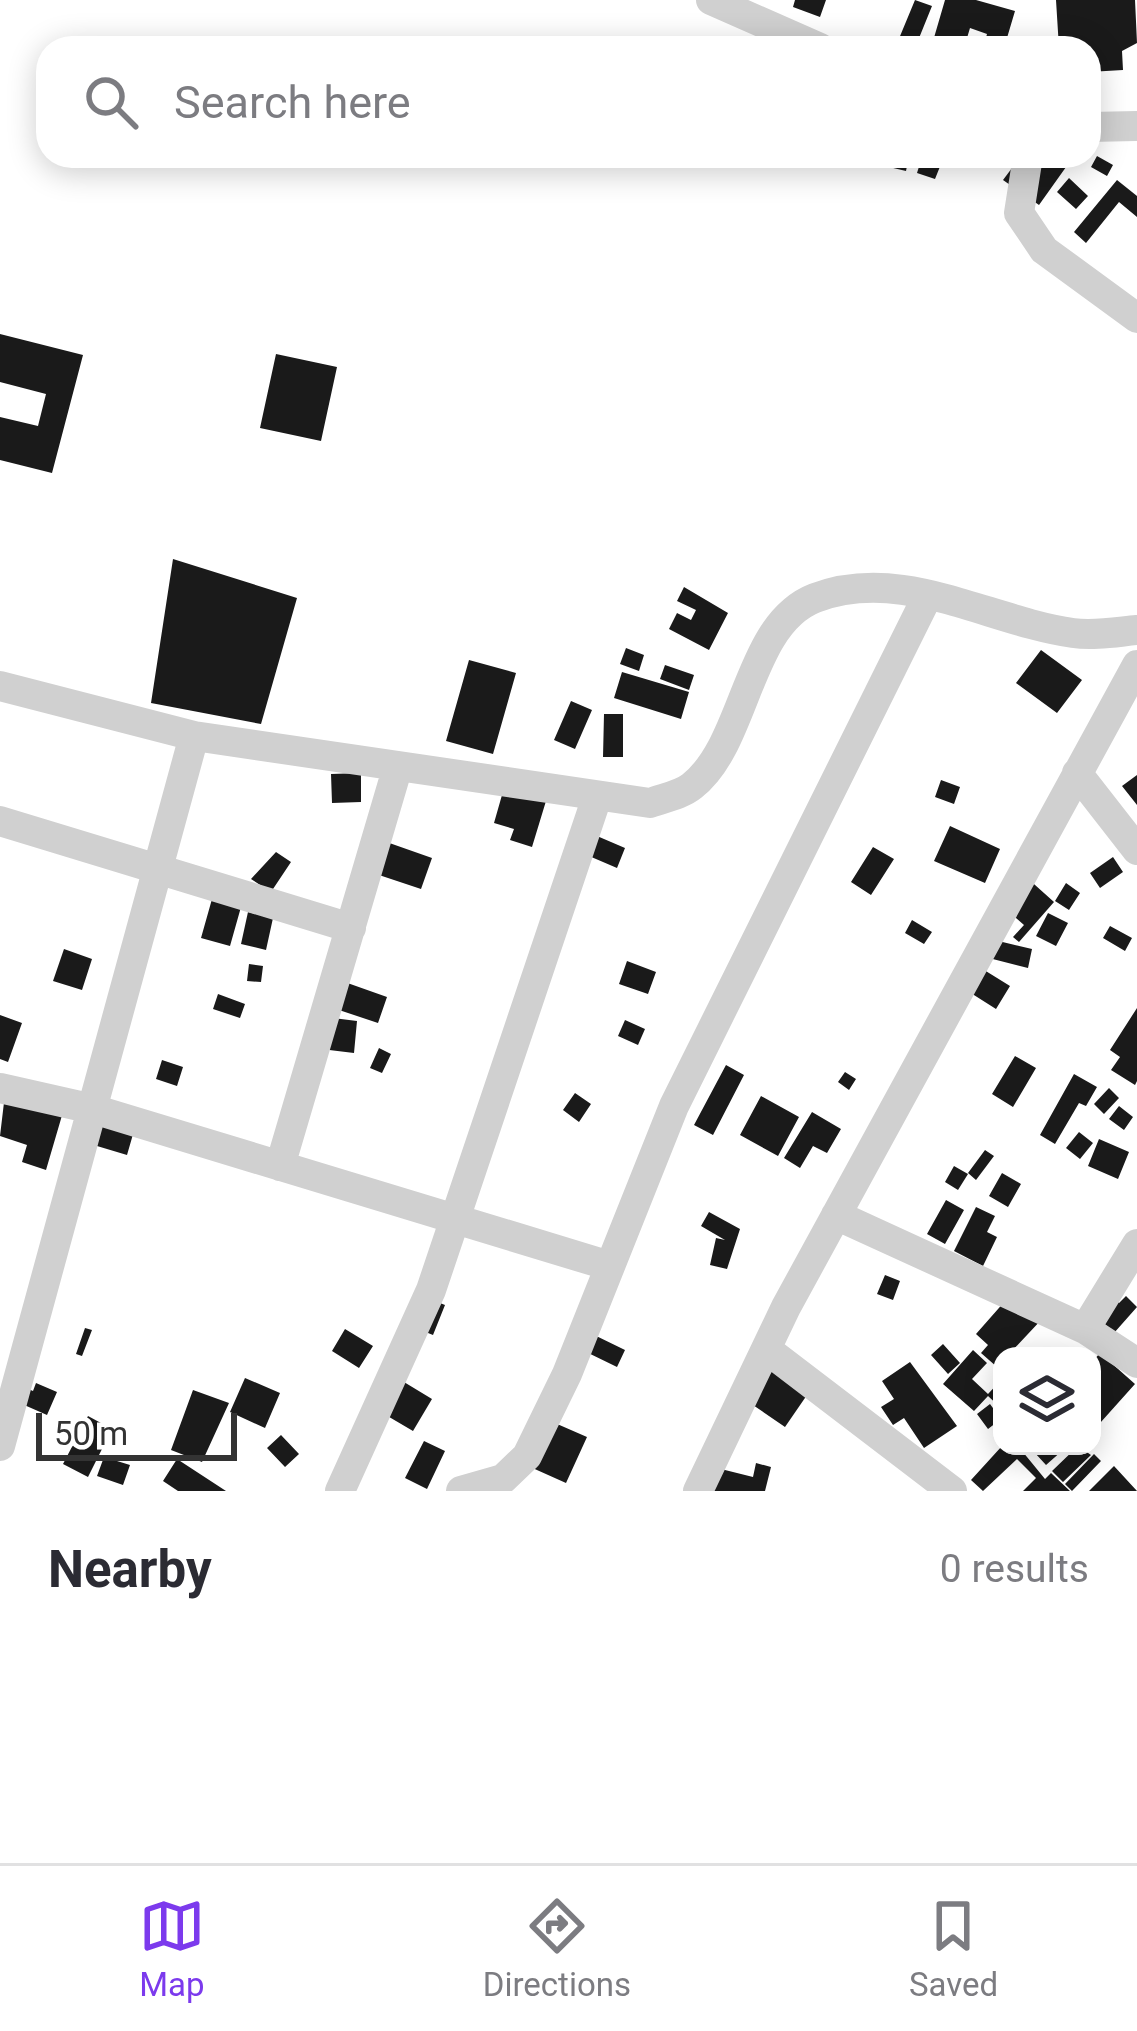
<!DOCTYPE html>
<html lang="en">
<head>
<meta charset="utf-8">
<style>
	:root { --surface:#fff; --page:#f2f2f3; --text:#2b2b33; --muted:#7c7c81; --line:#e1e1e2; --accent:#7c3aed }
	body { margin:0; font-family:Roboto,sans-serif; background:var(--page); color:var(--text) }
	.controls { position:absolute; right:36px; bottom:36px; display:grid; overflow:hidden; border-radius:24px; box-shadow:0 6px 30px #0003 }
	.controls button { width:108px; height:108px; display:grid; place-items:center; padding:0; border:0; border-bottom:3px solid var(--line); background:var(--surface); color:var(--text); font:60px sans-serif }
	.scale { position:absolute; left:36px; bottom:30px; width:201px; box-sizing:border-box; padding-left:12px; border:6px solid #333; border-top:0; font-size:33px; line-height:42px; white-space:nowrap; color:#333; -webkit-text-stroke:9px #fff; paint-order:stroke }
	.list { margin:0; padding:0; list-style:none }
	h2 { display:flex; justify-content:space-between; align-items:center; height:156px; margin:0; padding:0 48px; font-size:51px }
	h2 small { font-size:39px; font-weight:400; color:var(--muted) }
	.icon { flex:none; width:66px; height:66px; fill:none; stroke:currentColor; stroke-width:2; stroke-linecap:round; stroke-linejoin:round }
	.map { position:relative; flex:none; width:1137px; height:1491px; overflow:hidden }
	.search { position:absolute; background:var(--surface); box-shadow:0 6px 30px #0003; left:36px; right:36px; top:36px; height:132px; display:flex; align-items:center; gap:30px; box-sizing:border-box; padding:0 42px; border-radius:36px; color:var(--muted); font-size:45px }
	.sheet { height:372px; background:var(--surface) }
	nav { display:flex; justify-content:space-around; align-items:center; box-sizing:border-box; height:168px; border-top:3px solid var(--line); background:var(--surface); font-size:33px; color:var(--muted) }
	nav a { display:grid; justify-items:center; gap:6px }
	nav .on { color:var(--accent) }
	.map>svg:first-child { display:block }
</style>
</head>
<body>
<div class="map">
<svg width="1137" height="1491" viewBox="0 0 1137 1491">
	<rect width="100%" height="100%" fill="#fff"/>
	<!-- building -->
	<path fill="#1a1a1a" d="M 795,0 L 826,0 L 820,17 L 793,7 Z
		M 915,0 L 932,6 L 915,48 L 898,41 Z
		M 945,0 L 976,0 L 1015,11 L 1004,48 L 983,48 L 987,34 L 970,28 L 964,48 L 931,48 Z
		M 1056,0 L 1135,0 L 1137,43 L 1122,51 L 1123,70 L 1089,72 L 1089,48 L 1059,48 Z
		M 892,156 L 909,156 L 906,171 L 889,167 Z
		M 1021,156 L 1046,168 L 1054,156 L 1071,160 L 1039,205 L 1003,180 Z
		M 1097,156 L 1113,165 L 1107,176 L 1091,167 Z
		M 922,157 L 941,164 L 935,179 L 917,173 Z
		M 1069,178 L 1088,196 L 1076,209 L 1057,192 Z
		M 1117,180 L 1137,196 L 1137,217 L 1119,202 L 1086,243 L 1074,232 Z
		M 0,334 L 83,355 L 52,473 L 0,460 L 0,417 L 38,426 L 46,394 L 0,382 Z
		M 276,354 L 337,367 L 321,441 L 260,428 Z
		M 173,559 L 297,598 L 261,724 L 151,703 Z
		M 684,587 L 728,613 L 709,650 L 669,629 L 677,613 L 691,620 L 696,610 L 677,601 Z
		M 626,648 L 644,655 L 639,671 L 620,664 Z
		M 1041,650 L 1082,680 L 1057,713 L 1016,683 Z
		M 469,660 L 516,673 L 493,754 L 446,741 Z
		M 665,665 L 694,675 L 689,690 L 660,679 Z
		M 622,672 L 689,692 L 681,719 L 614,698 Z
		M 571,701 L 592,710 L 575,749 L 554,740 Z
		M 604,714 L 623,714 L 623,757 L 603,757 Z
		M 361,773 L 361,802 L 332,803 L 331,774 Z
		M 1137,775 L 1137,805 L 1122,786 Z
		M 941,780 L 960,787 L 954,804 L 935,797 Z
		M 504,788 L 546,801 L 532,847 L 510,840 L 514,829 L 494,823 Z
		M 950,826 L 1000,849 L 985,883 L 934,861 Z
		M 590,833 L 625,848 L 617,868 L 582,853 Z
		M 378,839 L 432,858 L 421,889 L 367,871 Z
		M 873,847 L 894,859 L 871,895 L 851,882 Z
		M 276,852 L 291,862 L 271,892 L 251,879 Z
		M 1113,857 L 1123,872 L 1100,888 L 1090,873 Z
		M 1025,876 L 1054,902 L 1019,942 L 1013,937 L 1024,925 L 1000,904 Z
		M 1066,883 L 1080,893 L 1069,910 L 1055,901 Z
		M 212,899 L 241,907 L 230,946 L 201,938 Z
		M 248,912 L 273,918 L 266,950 L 241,944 Z
		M 1048,913 L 1068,923 L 1056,946 L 1036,936 Z
		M 912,920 L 932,932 L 924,944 L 905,933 Z
		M 1110,926 L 1132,938 L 1125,951 L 1103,938 Z
		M 986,938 L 1032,949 L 1028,968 L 981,956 Z
		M 64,949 L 92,959 L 82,990 L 53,981 Z
		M 968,960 L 1010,986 L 996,1009 L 955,983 Z
		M 627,961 L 656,972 L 648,994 L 619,984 Z
		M 249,964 L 263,966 L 261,982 L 247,981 Z
		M 339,980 L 387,997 L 378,1023 L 330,1007 Z
		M 218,994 L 245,1004 L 240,1018 L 213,1009 Z
		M 1137,1008 L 1137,1081 L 1135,1085 L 1111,1070 L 1120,1057 L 1110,1050 Z
		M 0,1015 L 22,1023 L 8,1062 L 0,1059 Z
		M 325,1017 L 357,1021 L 354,1053 L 321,1049 Z
		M 625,1020 L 645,1029 L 638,1045 L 618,1036 Z
		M 379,1048 L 391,1054 L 382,1073 L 370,1068 Z
		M 1015,1056 L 1036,1068 L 1013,1107 L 992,1094 Z
		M 162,1060 L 183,1067 L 177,1086 L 156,1079 Z
		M 726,1065 L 744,1075 L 713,1135 L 694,1125 Z
		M 845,1072 L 856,1079 L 849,1090 L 838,1082 Z
		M 1074,1074 L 1097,1087 L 1086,1106 L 1079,1103 L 1055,1144 L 1040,1135 Z
		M 1109,1088 L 1119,1098 L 1104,1114 L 1094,1104 Z
		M 575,1093 L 591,1104 L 579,1122 L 563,1110 Z
		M 5,1094 L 63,1112 L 46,1170 L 22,1162 L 27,1145 L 0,1136 Z
		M 761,1096 L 799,1117 L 778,1156 L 740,1135 Z
		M 88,1102 L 138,1117 L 127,1155 L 77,1140 Z
		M 1119,1106 L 1133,1117 L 1124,1130 L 1109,1119 Z
		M 812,1112 L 841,1129 L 827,1153 L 813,1146 L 800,1168 L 784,1158 Z
		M 1079,1132 L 1093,1143 L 1080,1159 L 1066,1148 Z
		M 1099,1139 L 1129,1152 L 1118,1179 L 1088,1166 Z
		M 985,1150 L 994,1156 L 976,1180 L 968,1173 Z
		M 954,1166 L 968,1174 L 958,1190 L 945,1182 Z
		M 1002,1173 L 1021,1184 L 1008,1207 L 989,1196 Z
		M 946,1200 L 964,1210 L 945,1244 L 927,1234 Z
		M 976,1207 L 995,1216 L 987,1232 L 997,1237 L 983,1266 L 954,1251 Z
		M 709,1212 L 740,1229 L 727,1269 L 710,1265 L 716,1238 L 725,1240 L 701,1226 Z
		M 885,1275 L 900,1281 L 893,1300 L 877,1294 Z
		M 1013,1292 L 1042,1319 L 997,1367 L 981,1353 L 988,1345 L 976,1334 Z
		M 1110,1294 L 1119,1303 L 1126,1296 L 1137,1307 L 1114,1333 L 1092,1312 Z
		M 425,1297 L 445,1305 L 433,1335 L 413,1327 Z
		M 85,1328 L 92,1330 L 82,1356 L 76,1354 Z
		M 345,1329 L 373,1346 L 359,1368 L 332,1351 Z
		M 586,1331 L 625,1350 L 617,1367 L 578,1348 Z
		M 943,1344 L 960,1363 L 948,1374 L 931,1355 Z
		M 973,1350 L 987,1363 L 972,1379 L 988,1394 L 1002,1379 L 1002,1409 L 988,1396 L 974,1411 L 943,1384 Z
		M 1100,1353 L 1135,1384 L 1092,1432 L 1092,1362 Z
		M 910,1362 L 957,1426 L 924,1448 L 904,1418 L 893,1425 L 881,1407 L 894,1399 L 882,1381 Z
		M 772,1371 L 807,1395 L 785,1427 L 750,1403 Z
		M 245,1378 L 280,1393 L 265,1428 L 230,1412 Z
		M 399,1379 L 432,1399 L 413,1431 L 379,1411 Z
		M 12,1382 L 33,1391 L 36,1383 L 57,1392 L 47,1415 L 6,1397 Z
		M 193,1390 L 229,1403 L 202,1462 L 171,1450 Z
		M 990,1404 L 1001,1419 L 988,1429 L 977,1414 Z
		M 88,1416 L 112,1429 L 88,1477 L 63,1464 Z
		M 548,1420 L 587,1437 L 566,1483 L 528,1466 Z
		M 281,1435 L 299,1454 L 285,1467 L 267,1448 Z
		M 424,1441 L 445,1451 L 427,1489 L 405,1478 Z
		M 1002,1446 L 1018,1446 L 1045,1479 L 1051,1473 L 1070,1491 L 1023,1491 L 1036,1478 L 1017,1459 L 983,1491 L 971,1480 Z
		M 1043,1446 L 1059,1446 L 1063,1450 L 1046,1465 L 1035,1453 Z
		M 1078,1446 L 1091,1455 L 1063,1482 L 1052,1471 Z
		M 1094,1454 L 1101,1461 L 1072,1491 L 1065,1484 Z
		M 104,1457 L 130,1465 L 123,1485 L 97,1476 Z
		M 177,1459 L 226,1491 L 178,1491 L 163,1481 Z
		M 756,1463 L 771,1467 L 765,1491 L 703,1491 L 709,1466 L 753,1477 Z
		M 1114,1466 L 1137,1491 L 1089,1491 Z"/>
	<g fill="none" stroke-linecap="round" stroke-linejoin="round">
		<!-- street -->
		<path stroke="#d0d0d0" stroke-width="30" d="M 711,0 L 820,48
			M 1089,127 L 1137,126
			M 1028,156 L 1019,213 L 1044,250 L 1137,318
			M 0,686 L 194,736 L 650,803 C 663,798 681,795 692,786 C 747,743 746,625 815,598 C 902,565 988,621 1073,633 C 1094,636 1116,632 1137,630
			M 1077,773 L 1137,850
			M 0,821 L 351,928
			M 0,1088 L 93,1109 L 610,1266
			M 280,1166 L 398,766
			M 836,1215 L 1085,1329 L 1137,1363
			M 1085,1329 L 1137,1244
			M 766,1349 L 952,1491
			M 0,1446 L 194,736
			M 340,1491 L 431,1290 L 597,797
			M 461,1491 L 503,1479 L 527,1456 L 567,1374 L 674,1106 L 928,595
			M 698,1491 L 786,1307 L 1137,665"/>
	</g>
</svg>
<div class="controls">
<button><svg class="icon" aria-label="layers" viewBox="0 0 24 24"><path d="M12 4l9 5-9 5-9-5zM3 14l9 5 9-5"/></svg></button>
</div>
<div class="scale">50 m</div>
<div class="search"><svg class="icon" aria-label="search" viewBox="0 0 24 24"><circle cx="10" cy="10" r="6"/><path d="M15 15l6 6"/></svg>Search here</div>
</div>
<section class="sheet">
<h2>Nearby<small>0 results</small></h2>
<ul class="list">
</ul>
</section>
<nav>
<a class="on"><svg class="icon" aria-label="map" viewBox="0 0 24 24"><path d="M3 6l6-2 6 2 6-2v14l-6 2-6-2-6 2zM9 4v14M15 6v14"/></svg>Map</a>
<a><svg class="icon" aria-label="directions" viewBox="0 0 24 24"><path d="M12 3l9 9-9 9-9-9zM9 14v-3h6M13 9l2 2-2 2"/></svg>Directions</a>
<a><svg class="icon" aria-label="saved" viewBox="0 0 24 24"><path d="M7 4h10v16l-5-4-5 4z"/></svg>Saved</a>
</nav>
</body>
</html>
